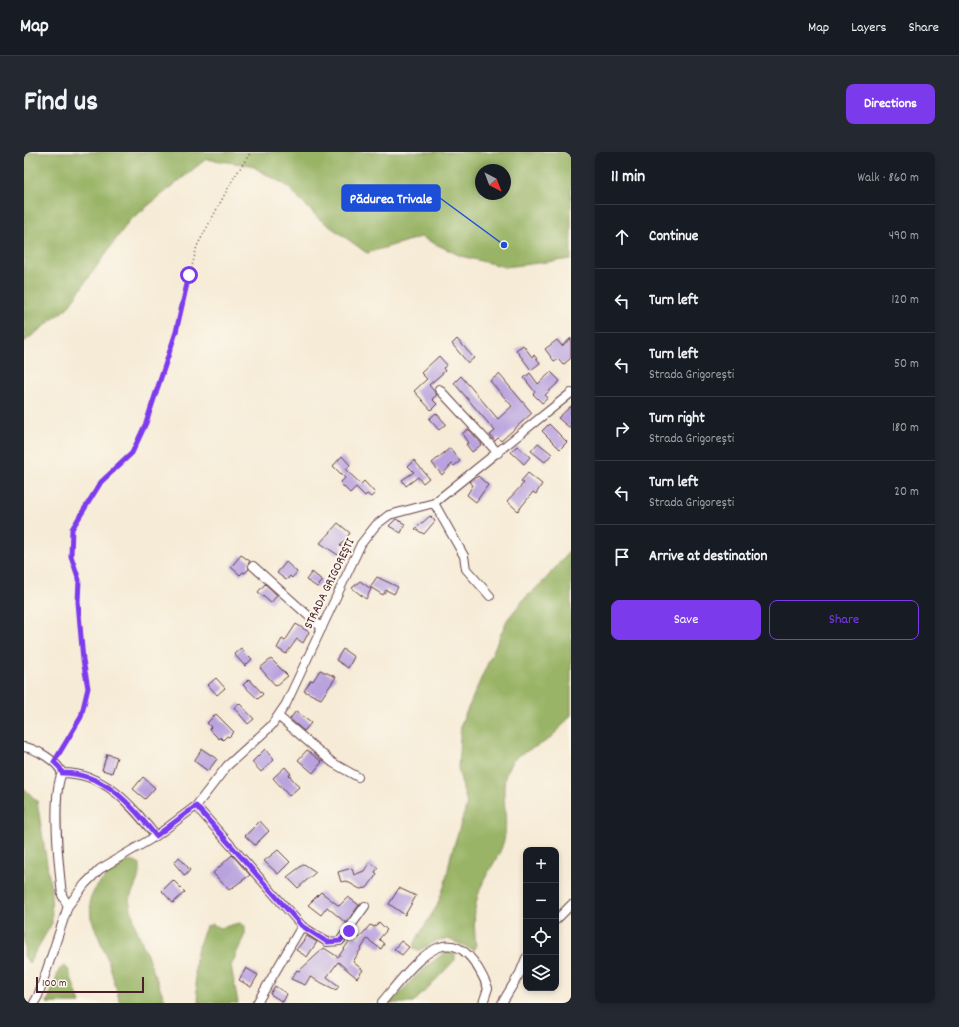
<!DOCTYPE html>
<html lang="en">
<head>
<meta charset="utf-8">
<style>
	:root { --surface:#171b24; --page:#242831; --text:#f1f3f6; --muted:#9ea1a6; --line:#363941; --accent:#7c3aed }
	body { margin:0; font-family:Dekko,sans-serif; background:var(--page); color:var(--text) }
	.controls { position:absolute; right:12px; bottom:12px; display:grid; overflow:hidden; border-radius:8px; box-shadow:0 2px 6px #0003 }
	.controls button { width:36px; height:36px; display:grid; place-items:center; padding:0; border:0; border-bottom:1px solid var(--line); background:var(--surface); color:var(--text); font:20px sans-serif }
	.compass { position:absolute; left:451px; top:12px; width:36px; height:36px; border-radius:50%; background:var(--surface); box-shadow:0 2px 6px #0003; rotate:138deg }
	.scale { position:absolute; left:12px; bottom:10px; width:108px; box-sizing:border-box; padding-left:4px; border:2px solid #4a1f2b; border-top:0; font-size:11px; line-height:14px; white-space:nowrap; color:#4a1f2b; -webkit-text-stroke:3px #fbf7ec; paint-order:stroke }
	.stop { position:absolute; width:12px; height:12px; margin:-9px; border:3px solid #7c3aed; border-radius:50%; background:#fff }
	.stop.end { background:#7c3aed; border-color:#fff; box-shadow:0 1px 4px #0008 }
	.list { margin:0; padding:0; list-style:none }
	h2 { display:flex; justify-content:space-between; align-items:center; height:52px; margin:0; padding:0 16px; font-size:17px }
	h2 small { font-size:13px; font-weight:400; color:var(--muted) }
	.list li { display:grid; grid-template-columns:26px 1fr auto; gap:12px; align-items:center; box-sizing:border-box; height:64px; padding:0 16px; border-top:1px solid var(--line) }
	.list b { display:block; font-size:15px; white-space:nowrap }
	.list p { margin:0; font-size:13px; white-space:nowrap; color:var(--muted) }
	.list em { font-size:13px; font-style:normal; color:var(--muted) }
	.actions { display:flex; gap:8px; padding:12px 16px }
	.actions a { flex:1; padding:9px 0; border:1px solid var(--accent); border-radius:8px; text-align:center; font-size:14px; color:var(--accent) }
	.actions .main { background:var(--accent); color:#fff }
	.icon { flex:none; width:22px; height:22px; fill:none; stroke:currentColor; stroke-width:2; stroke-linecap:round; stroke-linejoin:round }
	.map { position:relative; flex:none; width:547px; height:851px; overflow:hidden; border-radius:8px }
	header { display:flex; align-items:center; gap:24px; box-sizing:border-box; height:56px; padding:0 20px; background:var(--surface); border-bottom:1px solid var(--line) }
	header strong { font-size:19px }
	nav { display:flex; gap:22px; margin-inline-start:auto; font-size:14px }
	.intro { display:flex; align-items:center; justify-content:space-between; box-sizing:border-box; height:96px; padding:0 24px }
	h1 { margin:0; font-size:28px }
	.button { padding:10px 18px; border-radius:8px; background:var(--accent); color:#fff; font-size:14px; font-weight:700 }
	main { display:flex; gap:24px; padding:0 24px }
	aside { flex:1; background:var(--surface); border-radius:8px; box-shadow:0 2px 6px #0003 }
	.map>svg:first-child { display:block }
</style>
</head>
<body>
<header>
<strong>Map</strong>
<nav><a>Map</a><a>Layers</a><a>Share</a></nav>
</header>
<div class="intro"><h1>Find us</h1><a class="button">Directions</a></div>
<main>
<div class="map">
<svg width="547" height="851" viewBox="0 0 547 851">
	<rect width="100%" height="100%" fill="#fbf7ec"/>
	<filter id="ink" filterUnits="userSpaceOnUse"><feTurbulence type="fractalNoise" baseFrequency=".025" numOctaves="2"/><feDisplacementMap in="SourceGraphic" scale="8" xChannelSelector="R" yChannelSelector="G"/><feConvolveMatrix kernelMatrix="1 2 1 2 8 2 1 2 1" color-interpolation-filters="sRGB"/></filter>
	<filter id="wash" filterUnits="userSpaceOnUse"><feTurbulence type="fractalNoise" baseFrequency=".012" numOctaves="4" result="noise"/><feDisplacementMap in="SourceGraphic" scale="16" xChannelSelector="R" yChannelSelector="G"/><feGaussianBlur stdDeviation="0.9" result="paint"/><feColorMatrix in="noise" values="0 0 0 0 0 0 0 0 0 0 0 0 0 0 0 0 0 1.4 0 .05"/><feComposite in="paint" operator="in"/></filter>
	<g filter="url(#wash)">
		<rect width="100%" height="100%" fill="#f6ebd6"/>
		<!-- forest -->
		<path fill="#99b466" stroke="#726a48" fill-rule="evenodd" d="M 0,0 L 547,0 L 547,107 L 481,115 L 437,104 L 397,85 L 343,101 L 294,66 L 263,34 L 226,13 L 182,7 L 105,69 L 43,156 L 0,190 ZM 457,18 L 481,18 L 481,42 L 457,42 Z
			M 547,397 L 547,563 C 539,573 530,584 519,591 C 508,597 492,602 486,613 C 474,632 484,660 481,682 C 479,702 464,717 457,735 C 448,758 450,771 452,795 L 450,798 L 424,787 L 414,788 L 394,799 L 390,797 L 390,791 L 413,754 L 421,732 L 427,703 L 443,652 L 434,616 L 437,572 L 483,468 L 500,447 L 521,428 Z
			M 0,636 L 13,649 L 27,737 L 28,771 L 5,811 L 0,804 Z
			M 111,709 L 116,713 L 116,722 L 105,748 L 111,773 L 142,851 L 96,851 L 85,811 L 67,766 L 66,747 L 71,737 L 83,723 L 101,710 Z
			M 215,771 L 221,774 L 221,782 L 207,814 L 214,851 L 175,851 C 169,820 169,804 182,775 L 188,772 L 196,776 Z
			M 421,800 L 431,802 L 431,808 L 389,851 L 366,851 L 396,820 Z
			M 40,814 L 44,817 L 56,851 L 23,851 L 35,818 Z"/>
		<g id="blocks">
			<!-- building -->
			<path fill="#b9a3de" d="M 547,186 L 547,206 L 539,213 L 534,207 L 530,209 L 521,197 L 533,188 L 538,194 Z
				M 433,187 L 450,206 L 444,211 L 428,192 Z
				M 499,193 L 508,205 L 510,203 L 516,211 L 507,218 L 492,198 Z
				M 415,204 L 423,213 L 419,216 L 421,219 L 405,233 L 413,243 L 408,247 L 413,252 L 407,258 L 390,239 L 403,227 L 397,221 Z
				M 527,220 L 536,229 L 521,243 L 524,246 L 518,251 L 509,242 L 511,240 L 500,226 L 506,221 L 514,232 Z
				M 475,222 L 508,261 L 477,289 L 474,286 L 471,289 L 466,283 L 471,279 L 430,231 L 437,224 L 474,267 L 488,254 L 466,229 Z
				M 547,254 L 547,277 L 534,266 Z
				M 412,261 L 422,272 L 415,278 L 405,267 Z
				M 525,272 L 543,290 L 536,297 L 518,279 Z
				M 444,277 L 458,292 L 448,300 L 442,292 L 444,291 L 438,282 Z
				M 514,291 L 528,302 L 521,310 L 507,299 Z
				M 493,294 L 506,305 L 500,312 L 487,300 Z
				M 426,296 L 436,309 L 430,314 L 428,312 L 418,323 L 408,311 Z
				M 318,304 L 326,313 L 322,318 L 337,332 L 340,329 L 351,341 L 347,345 L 343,342 L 341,344 L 332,335 L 326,341 L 316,331 L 321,326 L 309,314 Z
				M 390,308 L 405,326 L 399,331 L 394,325 L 382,334 L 378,328 L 390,320 L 384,314 Z
				M 504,321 L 518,332 L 512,342 L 509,340 L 494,359 L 483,349 L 500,331 L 497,329 Z
				M 454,324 L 464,333 L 452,350 L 443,343 L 449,333 L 445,330 Z
				M 406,364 L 411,369 L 400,382 L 391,377 Z
				M 372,367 L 381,372 L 377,381 L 365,374 Z
				M 314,371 L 326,381 L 316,394 L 319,396 L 314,403 L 296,391 Z
				M 217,403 L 226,409 L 224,412 L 225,417 L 221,421 L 219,420 L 216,423 L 207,415 Z
				M 262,410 L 273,420 L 268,426 L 266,424 L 262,428 L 253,421 Z
				M 288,420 L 299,429 L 293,435 L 282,428 Z
				M 353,425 L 374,435 L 370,442 L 362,438 L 359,443 L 346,435 Z
				M 336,429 L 347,437 L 342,447 L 328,436 Z
				M 241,432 L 253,443 L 247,451 L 234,440 Z
				M 272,472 L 285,480 L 279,491 L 273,487 L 262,502 L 253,496 L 258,487 L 261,489 Z
				M 217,496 L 228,507 L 221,514 L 210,502 Z
				M 319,497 L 330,505 L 324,516 L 312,508 Z
				M 247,507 L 264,524 L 252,534 L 236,516 Z
				M 296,518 L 312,525 L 297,547 L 280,539 L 287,528 L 289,529 Z
				M 192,526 L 201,536 L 193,543 L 184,533 Z
				M 225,527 L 239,542 L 234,547 L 219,533 Z
				M 215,551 L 230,567 L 224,572 L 210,556 Z
				M 272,559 L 287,571 L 280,579 L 266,567 Z
				M 192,562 L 210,580 L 205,585 L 203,584 L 199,588 L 196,585 L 195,587 L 185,577 L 187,575 L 183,571 Z
				M 178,597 L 193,607 L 184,619 L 170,609 Z
				M 241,597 L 250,608 L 237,620 L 228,610 Z
				M 283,598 L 298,610 L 289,621 L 274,608 Z
				M 83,602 L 93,605 L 88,621 L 78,618 Z
				M 261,615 L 267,622 L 265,623 L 275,635 L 265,644 L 249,626 Z
				M 119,625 L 131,636 L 121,647 L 109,637 Z
				M 236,669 L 245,679 L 231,693 L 221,684 Z
				M 254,698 L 266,710 L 254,722 L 240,709 Z
				M 208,703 L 226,723 L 205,738 L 189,721 Z
				M 155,705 L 166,718 L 161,724 L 150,711 Z
				M 346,710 L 354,716 L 351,720 L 353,722 L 343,736 L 336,737 L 322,729 L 317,730 L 314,720 L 328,716 L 330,723 L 340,719 Z
				M 280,712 L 292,720 L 274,736 L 263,725 Z
				M 149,728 L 161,740 L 149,751 L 138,739 Z
				M 375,736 L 392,744 L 381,763 L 365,752 Z
				M 297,740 L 315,754 L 324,745 L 335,753 L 322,771 L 303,755 L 297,763 L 284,753 Z
				M 355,770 L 363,778 L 355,787 L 360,792 L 357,797 L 343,787 L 329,810 L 339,818 L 333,826 L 314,810 L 303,825 L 315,834 L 312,838 L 286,825 L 281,833 L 267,827 L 273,818 L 275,819 L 300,796 L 314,805 L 330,783 L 335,786 L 346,773 L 351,775 Z
				M 283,784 L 293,790 L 283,805 L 272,798 Z
				M 377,789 L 385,795 L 378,803 L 370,797 Z
				M 222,816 L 234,823 L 227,835 L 215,828 Z
				M 251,834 L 263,842 L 259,850 L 246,842 Z"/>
		</g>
	</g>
	<g filter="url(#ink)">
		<use href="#blocks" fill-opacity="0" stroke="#643e45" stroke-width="1"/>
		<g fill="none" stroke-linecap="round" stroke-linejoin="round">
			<defs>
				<path id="minor" d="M 415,237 L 474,301
					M 410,351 L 440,404 L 442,417 L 466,444
					M 229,414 L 298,476
					M 254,564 L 309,611 L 334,625
					M 0,595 C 13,597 33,609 38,621 C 27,645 35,715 38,743 L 44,754
					M 38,621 C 82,621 107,653 132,684
					M 172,654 L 278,774 L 303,790 L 316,789 L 341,754
					M 532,768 L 547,753
					M 358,850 C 394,807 430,755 464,836 L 459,851
					M 10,851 L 14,844 L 44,754 L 61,732 L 76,717 L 132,684 L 172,654 L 203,614 L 247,574 L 262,552 L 337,392 L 352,373 L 365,363 L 410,351 L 547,241
					M 233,851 L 278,774
					M 478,851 L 496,821 L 502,806"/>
			</defs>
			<!-- minor casing -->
			<use href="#minor" stroke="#643e45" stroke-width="10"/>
			<!-- path -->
			<path stroke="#643e45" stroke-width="1.5" stroke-dasharray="1 3" stroke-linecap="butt" d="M 34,604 L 57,565 L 64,536 L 59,508 L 54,451 L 55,428 L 47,404 L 48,377 L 77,330 L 108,301 L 122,271 L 152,180 L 173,94 L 209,27 L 227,0"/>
			<!-- minor -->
			<use href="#minor" stroke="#fff" stroke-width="8"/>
		</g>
	</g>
	<g fill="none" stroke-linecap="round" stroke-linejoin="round" filter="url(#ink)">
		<!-- route -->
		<path stroke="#7c3aed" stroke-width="5" d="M 165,123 L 152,180 L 122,271 L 108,301 L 77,330 L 48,377 L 47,404 L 55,428 L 54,450 L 59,508 L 64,536 L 57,565 L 30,610 L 36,616 L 38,621 C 82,621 107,653 132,684 L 172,654 L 278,774 L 303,790 L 316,789 L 325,779"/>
	</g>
	<g text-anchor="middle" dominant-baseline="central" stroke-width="4" stroke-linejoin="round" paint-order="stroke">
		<!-- street labels -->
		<g font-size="13" fill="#4a1f2b" stroke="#fbf7ec">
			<text transform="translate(306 432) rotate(-64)">STRADA GRIGOREȘTI</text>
		</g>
	</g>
	<!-- callouts -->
	<path fill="none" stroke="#1d4ed8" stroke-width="1.5" d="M480 93L416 46"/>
	<circle fill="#1d4ed8" stroke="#fbf7ec" stroke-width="1.5" cx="480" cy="93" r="4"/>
	<rect fill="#1d4ed8" stroke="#1d4ed8" stroke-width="1.5" x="318" y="33" width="98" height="26" rx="4"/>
	<g font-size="14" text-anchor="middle" font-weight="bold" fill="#fff">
		<text x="367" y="51">Pădurea Trivale</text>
	</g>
</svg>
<div class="controls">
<button>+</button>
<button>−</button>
<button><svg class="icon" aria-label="locate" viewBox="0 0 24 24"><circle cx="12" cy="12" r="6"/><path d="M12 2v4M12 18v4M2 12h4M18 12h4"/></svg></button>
<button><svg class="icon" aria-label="layers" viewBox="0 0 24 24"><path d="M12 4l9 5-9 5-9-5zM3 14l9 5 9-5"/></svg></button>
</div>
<svg class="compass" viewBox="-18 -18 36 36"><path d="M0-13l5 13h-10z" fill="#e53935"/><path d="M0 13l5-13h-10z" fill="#9ea1a6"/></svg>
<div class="scale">100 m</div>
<div class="stop" style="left:165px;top:123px"></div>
<div class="stop end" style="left:325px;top:779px"></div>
</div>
<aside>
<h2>11 min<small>Walk · 860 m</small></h2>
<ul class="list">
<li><svg class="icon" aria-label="ahead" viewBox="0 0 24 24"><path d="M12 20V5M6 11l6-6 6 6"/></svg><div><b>Continue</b></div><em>490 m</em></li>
<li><svg class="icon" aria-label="left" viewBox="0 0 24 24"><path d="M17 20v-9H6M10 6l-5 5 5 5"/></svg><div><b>Turn left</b></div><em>120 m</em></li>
<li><svg class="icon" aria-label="left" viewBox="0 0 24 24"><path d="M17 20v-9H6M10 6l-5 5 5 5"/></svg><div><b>Turn left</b><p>Strada Grigorești</p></div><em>50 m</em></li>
<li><svg class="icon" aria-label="right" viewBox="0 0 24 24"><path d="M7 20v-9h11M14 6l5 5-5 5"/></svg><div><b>Turn right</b><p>Strada Grigorești</p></div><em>180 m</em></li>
<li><svg class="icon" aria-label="left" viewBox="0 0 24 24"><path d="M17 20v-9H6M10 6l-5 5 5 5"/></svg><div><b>Turn left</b><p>Strada Grigorești</p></div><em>20 m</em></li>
<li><svg class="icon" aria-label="arrive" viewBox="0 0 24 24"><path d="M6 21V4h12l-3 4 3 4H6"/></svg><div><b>Arrive at destination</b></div></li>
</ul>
<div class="actions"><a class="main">Save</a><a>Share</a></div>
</aside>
</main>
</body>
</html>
